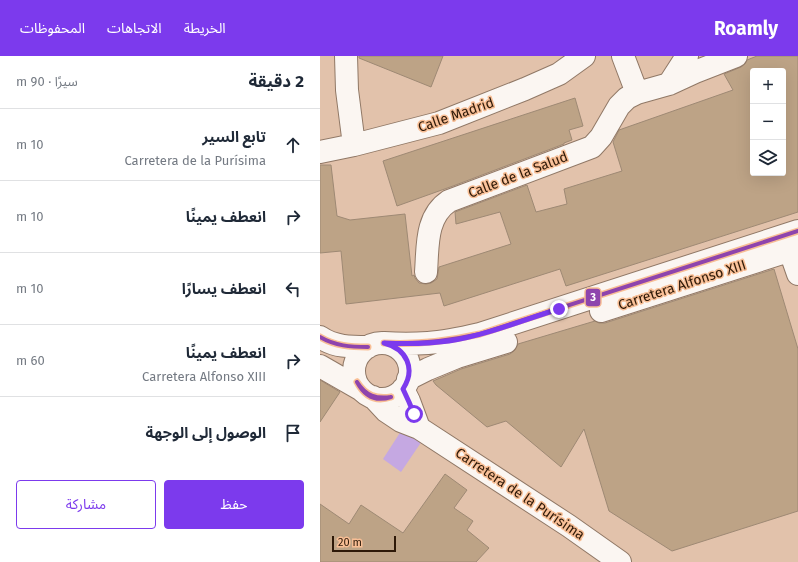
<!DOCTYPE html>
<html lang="ar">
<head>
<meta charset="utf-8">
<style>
	:root { --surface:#fff; --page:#f6f6f7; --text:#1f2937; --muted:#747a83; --line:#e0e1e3; --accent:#7c3aed }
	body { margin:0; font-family:"Fira Sans","Noto Sans Arabic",sans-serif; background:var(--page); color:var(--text); direction:rtl }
	.controls { position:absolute; right:12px; top:12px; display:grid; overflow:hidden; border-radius:4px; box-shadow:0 4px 16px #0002 }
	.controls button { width:36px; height:36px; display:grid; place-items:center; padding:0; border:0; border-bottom:1px solid var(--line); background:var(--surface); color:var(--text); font:20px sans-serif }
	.scale { position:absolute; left:12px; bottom:10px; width:64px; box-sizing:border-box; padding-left:4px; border:2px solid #2e1908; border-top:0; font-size:11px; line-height:14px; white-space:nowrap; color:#2e1908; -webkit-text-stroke:3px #f8be95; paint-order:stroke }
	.stop { position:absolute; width:12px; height:12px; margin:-9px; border:3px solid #7c3aed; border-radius:50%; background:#fff }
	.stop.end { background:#7c3aed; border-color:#fff; box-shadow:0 1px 4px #0008 }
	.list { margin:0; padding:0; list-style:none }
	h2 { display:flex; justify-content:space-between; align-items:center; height:52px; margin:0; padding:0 16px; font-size:17px }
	h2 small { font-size:13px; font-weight:400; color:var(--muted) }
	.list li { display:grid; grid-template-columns:26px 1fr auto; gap:12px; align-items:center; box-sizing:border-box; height:72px; padding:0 16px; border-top:1px solid var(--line) }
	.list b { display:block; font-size:15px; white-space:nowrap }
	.list p { margin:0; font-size:13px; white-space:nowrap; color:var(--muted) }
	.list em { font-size:13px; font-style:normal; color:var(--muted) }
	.actions { display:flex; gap:8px; padding:12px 16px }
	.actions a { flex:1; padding:9px 0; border:1px solid var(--accent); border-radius:4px; text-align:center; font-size:14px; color:var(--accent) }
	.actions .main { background:var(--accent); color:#fff }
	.icon { flex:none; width:22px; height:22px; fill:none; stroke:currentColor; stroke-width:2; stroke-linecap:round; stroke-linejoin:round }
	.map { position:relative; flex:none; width:478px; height:506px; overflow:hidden; direction:ltr }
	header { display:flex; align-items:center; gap:24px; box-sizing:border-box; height:56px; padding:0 20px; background:var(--accent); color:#fff }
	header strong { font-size:19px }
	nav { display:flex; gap:22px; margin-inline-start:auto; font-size:14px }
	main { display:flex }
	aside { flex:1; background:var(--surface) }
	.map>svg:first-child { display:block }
</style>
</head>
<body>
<header>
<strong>Roamly</strong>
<nav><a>الخريطة</a><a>الاتجاهات</a><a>المحفوظات</a></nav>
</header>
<main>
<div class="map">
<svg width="478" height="506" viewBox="0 0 478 506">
	<rect width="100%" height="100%" fill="#e2c2ab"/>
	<!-- water -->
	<path fill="#c5a8e2" d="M 83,372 L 102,385 L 81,416 L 63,403 Z"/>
	<!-- building -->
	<path fill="#bda386" stroke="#9e8974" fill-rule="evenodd" d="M 39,0 L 123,0 L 111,31 L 39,2 Z
		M 437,0 L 478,0 L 478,156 L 246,230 L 240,213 L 124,250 L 120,237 L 26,248 L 21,195 L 0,197 L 0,109 L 11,109 L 17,160 L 30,164 L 85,158 L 92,220 L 94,219 L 95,222 L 99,227 L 106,228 L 111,227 L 117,223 L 119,211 L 191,188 L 180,156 L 136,168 L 135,156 L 207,129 L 216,156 L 247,148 L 244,133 L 302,115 L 293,86 L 299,74 L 413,34 L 404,18 L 421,11 L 425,8 L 427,4 ZM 433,15 L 463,15 L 463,117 L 433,117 Z
		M 255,42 L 263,70 L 249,74 L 252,84 L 244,87 L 244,88 L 133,130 L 77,150 L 63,105 Z
		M 454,213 L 478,293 L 478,455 L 352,495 L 289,455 L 264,373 L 241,411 L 186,365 L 167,371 L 116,329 L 113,325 L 141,313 L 190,298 L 195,294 L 198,288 L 275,265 L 279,267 L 285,267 Z
		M 0,324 L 20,336 L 0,366 Z
		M 125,418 L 147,434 L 134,452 L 153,465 L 147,474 L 169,492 L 156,506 L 0,506 L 0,448 L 29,468 L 41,449 L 83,477 Z"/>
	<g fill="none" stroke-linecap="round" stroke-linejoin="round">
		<defs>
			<path id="minor" d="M 26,0 L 27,34 L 34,89
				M 303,0 L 317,37
				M 349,28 L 367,0
				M 0,96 L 34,89 L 119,67 L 205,33 L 239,18 L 264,0
				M 470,195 L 478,218
				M 106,216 C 108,191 105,161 129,145 L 272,91 L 281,81 L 299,50 L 307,42 L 317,37 L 349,28 L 375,16 L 416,0
				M 281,255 L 478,192
				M 0,281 C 14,291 31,291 48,291
				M 64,287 C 79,288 93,288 108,287 C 125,286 143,282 160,278 L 478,175
				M34 315a28 28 0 1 1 56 0a28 28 0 1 1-56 0Z
				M 0,310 L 40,333
				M 88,323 L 108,313 L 137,301 L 186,286
				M 83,333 L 89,345 L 99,372
				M 53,341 L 66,355 L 81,365 L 99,372 L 249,470 L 300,506"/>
		</defs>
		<!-- minor casing -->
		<use href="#minor" stroke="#907866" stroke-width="24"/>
		<!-- minor -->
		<use href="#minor" stroke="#fbf6f2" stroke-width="22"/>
		<defs>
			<path id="bus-1" d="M 0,281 C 15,290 31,291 48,291
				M 64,287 C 97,289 128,285 160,278 L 478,175
				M 37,326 C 46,340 56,343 71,341
				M 37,326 C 45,341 56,346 71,341"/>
		</defs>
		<!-- bus-1 casing -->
		<use href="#bus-1" stroke="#f8be95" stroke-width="7"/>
		<!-- bus-1 -->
		<use href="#bus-1" stroke="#8e44ad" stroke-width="4"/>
	</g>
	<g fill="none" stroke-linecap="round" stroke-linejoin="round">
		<!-- route -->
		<path stroke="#7c3aed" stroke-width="5" d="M 94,358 L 89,346 L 83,333 C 96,313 87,293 64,287 C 86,288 107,288 129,285 C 167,279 203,264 239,253"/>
	</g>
	<g text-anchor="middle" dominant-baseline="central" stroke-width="3" stroke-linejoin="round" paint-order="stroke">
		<!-- street labels -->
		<g font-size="14" fill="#2e1908" stroke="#f8be95">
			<text transform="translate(136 59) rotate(-19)">Calle Madrid</text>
			<text transform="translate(198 119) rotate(-21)">Calle de la Salud</text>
			<text transform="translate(362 229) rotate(-18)">Carretera Alfonso XIII</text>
			<text transform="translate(200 438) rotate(34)">Carretera de la Purísima</text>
		</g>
	</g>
	<rect stroke="#f8be95" stroke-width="1.5" x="265" y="232" width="16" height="19" rx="4" fill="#8e44ad"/>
	<g font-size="11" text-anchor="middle" font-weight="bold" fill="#fff">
		<text x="273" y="245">3</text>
	</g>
</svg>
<div class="controls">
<button>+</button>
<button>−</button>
<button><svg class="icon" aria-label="layers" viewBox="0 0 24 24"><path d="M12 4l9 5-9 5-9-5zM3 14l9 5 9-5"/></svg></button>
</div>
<div class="scale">20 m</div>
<div class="stop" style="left:94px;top:358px"></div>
<div class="stop end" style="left:239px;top:253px"></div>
</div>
<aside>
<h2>2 دقيقة<small>سيرًا · 90 m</small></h2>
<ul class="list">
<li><svg class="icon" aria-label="ahead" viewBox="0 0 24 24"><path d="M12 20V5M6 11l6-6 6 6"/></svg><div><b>تابع السير</b><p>Carretera de la Purísima</p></div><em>10 m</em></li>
<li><svg class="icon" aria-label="right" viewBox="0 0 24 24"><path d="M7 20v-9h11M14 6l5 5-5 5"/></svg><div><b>انعطف يمينًا</b></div><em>10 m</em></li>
<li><svg class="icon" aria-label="left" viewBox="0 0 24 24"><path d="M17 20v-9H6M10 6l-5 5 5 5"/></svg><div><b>انعطف يسارًا</b></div><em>10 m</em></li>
<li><svg class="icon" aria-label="right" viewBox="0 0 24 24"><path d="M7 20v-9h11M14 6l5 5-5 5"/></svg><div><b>انعطف يمينًا</b><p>Carretera Alfonso XIII</p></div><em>60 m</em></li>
<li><svg class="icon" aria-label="arrive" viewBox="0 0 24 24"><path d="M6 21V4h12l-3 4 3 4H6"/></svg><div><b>الوصول إلى الوجهة</b></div></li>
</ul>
<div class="actions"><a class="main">حفظ</a><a>مشاركة</a></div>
</aside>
</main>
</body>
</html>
